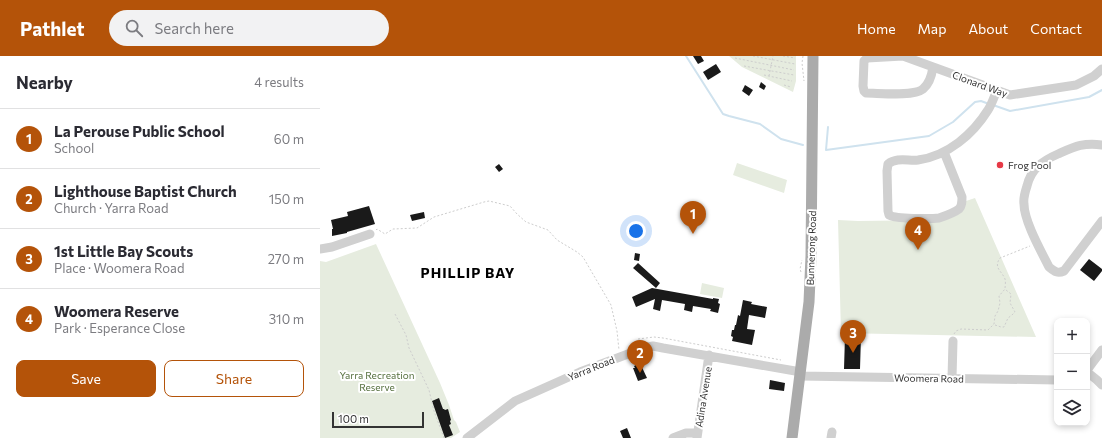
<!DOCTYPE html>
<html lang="en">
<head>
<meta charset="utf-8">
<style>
	:root { --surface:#fff; --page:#f2f2f3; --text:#2b2b33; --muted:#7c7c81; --line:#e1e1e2; --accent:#b45309 }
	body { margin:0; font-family:Commissioner,sans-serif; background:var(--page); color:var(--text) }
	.controls { position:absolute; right:12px; bottom:12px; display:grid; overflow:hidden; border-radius:8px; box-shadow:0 2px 6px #0003 }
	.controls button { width:36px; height:36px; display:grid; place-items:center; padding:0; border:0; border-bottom:1px solid var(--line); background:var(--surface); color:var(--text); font:20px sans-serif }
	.scale { position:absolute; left:12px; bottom:10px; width:92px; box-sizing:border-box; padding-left:4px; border:2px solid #333; border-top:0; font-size:11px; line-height:14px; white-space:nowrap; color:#333; -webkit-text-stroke:3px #fff; paint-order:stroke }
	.you { position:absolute; left:316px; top:175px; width:14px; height:14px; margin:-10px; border:3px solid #fff; border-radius:50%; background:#1a73e8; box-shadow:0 0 0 6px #1a73e833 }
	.badge { display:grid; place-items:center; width:26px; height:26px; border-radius:50%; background:var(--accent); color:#fff; font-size:13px; font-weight:700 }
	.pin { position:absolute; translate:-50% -33px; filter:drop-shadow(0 1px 2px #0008) }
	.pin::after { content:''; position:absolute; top:21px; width:14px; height:12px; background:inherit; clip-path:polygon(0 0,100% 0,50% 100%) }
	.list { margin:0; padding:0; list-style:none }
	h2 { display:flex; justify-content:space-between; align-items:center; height:52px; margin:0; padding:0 16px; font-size:17px }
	h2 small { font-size:13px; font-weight:400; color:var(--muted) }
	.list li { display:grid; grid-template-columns:26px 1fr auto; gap:12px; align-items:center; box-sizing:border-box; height:60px; padding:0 16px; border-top:1px solid var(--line) }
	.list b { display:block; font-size:15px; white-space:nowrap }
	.list p { margin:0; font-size:13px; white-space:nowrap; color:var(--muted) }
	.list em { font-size:13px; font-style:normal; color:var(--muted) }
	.actions { display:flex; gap:8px; padding:12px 16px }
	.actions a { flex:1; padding:9px 0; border:1px solid var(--accent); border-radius:8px; text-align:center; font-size:14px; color:var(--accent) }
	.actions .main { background:var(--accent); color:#fff }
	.icon { flex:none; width:22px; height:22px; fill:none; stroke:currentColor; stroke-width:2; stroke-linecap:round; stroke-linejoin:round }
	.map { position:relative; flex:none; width:782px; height:382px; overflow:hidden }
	header { display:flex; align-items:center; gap:24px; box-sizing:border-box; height:56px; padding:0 20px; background:var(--accent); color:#fff }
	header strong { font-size:19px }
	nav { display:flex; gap:22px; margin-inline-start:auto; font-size:14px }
	.search { width:280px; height:36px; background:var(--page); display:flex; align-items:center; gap:10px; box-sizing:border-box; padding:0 14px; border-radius:22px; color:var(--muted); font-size:15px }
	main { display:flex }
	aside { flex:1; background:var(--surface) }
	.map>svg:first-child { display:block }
</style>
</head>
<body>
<header>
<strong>Pathlet</strong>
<div class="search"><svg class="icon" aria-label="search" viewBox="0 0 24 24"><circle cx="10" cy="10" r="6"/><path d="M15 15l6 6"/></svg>Search here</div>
<nav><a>Home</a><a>Map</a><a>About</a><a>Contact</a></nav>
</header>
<main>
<aside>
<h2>Nearby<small>4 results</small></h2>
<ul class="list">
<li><span class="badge">1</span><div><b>La Perouse Public School</b><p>School</p></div><em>60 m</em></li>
<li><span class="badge">2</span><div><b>Lighthouse Baptist Church</b><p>Church · Yarra Road</p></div><em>150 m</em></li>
<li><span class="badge">3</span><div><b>1st Little Bay Scouts</b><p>Place · Woomera Road</p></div><em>270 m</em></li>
<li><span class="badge">4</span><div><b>Woomera Reserve</b><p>Park · Esperance Close</p></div><em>310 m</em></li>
</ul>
<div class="actions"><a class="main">Save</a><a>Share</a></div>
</aside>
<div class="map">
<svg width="782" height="382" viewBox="0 0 782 382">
	<rect width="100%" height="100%" fill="#fff"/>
	<!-- green -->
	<path fill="#e6ecdf" d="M 409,0 L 476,0 L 476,25 L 473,36 L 422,11 Z
		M 417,107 L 467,124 L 464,137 L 413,119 Z
		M 655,142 L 716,281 L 521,277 L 518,164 L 538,165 L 614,164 L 646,145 Z
		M 56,188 L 120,327 L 129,349 L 134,364 L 136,366 L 140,376 L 131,382 L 0,382 L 0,205 L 6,206 Z
		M 382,227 L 404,232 L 402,242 L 380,238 Z"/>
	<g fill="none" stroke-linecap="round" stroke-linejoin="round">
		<!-- stream -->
		<path stroke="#cfe2ee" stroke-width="2" d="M 366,0 L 403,58 L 409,60 L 440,68 L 461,83 L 483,89
			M 673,49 L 690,55 L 769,41 L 782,34
			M 508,71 L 506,94 L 609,80 L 633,66 L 655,46 L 661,45 L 669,48"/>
	</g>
	<!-- building -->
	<path fill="#1a1a1a" d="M 373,0 L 381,0 L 384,5 L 378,8 Z
		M 396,8 L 401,16 L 388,24 L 383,16 Z
		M 441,26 L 446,30 L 444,34 L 439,31 Z
		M 425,29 L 433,34 L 429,40 L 422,35 Z
		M 179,108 L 183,113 L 179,116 L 175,111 Z
		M 49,150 L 55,168 L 27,176 L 27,177 L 12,180 L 12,173 L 13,173 L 11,164 L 28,160 L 27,156 Z
		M 104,156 L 105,162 L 92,165 L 90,159 Z
		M 315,197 L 320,198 L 319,205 L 314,204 Z
		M 769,203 L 782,213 L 782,215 L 774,225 L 760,214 Z
		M 318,207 L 340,227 L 336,232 L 313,212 Z
		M 332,232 L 393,243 L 393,242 L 399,243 L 398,247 L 400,248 L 398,257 L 390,255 L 391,253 L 373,250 L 372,256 L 364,254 L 365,248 L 342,244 L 340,255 L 333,253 L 335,243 L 316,251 L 312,241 Z
		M 423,244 L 432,246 L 431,248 L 447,251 L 445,262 L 429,259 L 427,273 L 435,274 L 432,289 L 412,285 L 413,281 L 411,280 L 412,274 L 414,274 L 415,269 L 416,269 L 418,259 L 420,260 Z
		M 525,280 L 541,280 L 540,313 L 524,313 Z
		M 320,307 L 327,322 L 318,325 L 313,312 L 315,312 L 314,310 Z
		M 450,324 L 465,327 L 464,335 L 449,333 Z
		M 119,342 L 123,353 L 124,353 L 125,354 L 128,353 L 131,364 L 130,365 L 131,368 L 129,369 L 133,379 L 125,382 L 112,345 Z
		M 307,372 L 311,382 L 303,382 L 300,375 Z"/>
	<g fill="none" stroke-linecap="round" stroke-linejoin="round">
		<!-- path -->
		<path stroke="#cdcdcd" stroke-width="1" stroke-dasharray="2 2" stroke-linecap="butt" d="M 433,0 L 475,8
			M 463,0 L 475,2
			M 483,0 L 482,7 L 484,25
			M 415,2 L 474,14
			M 424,10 L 474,19
			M 444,19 L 472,25
			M 449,20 L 453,0
			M 464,29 L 471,31
			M 56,174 L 57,173 L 65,178 L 73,173 L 97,172 L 114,161 L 164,146 L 169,145 L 190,150 L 197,158 L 206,166 L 228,174 L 237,184 L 257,196 L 263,201 L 291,249 L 297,275 L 299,294
			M 481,216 L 480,213 L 482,204
			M 75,258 L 86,279 L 89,292 L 109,334 L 114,355 L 124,382
			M 675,269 L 681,271 L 684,271 L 688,262 L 692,259 L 695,256 L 690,247 L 691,238 L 686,234
			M 634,278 L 636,275 L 641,273 L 668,274 L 674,268 L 675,260 L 678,255 L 680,247 L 679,240 L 685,233 C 685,230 686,226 685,223 C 682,215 673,212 680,202 L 710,190
			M 318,283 L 334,281 L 343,282 L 461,304"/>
		<!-- minor -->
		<path stroke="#d0d0d0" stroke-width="9" d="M 613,11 C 612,18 609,28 603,33 C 593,41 559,37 546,37 L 544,35 L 543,30 L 544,5 L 547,2 L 583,0 L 690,39 L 756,29 L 774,20 L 782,13
			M 782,89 C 764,86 754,91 738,98 C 722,105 711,113 707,130 C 705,136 703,142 704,148 C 704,165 721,195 729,211 C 734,215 737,218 744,215 L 782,165
			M 624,96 L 642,141 C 642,146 642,150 639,153 C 634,157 625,160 619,162 C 611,163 575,163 569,159 L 568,155 L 567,115 L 568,108 C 577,101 588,105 598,104 C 628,100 653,78 668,54 C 672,48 674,41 677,34
			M 0,193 L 12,191 L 50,178
			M 767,314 L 782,294
			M 767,316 L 777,324 L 782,329
			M 480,320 L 737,324
			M 632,322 L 633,285
			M 147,382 L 195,345 L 260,316 L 324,292 L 333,290 L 343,292 L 481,316
			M 353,382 L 366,377 L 377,377
			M 377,382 L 389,299
			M 511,382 L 512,376"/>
		<!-- major -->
		<path stroke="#ababab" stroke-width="11" d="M 472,382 L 489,246 L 491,200 L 493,0"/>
	</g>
	<!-- markers -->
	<circle fill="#e63946" stroke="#fff" stroke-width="1.5" cx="680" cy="109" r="4"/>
	<g text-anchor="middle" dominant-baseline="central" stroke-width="4" stroke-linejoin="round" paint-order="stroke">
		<!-- street labels -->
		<g font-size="10" fill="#333" stroke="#fff">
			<text transform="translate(660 28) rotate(20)">Clonard Way</text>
			<text transform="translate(491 192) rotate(-88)">Bunnerong Road</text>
			<text transform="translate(271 312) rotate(-22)">Yarra Road</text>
			<text transform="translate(609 322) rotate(1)">Woomera Road</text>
			<text transform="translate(383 341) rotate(-81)">Adina Avenue</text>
		</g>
		<!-- poi labels -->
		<g font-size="10" fill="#333" stroke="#fff" text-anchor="start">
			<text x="688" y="109">Frog Pool</text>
		</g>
		<!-- park labels -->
		<g font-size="10" fill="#56703f" stroke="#fff">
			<text x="57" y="319">Yarra Recreation<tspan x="57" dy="12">Reserve</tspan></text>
		</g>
		<!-- district labels -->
		<g font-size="14" font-weight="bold" letter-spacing="1" fill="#000" stroke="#fff">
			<text x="148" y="216">PHILLIP BAY</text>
		</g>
	</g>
</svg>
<div class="controls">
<button>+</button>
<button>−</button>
<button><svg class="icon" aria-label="layers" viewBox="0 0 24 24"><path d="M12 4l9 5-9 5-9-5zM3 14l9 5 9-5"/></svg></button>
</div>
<div class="scale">100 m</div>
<div class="you"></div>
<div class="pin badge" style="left:373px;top:178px">1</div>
<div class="pin badge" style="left:320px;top:317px">2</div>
<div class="pin badge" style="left:533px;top:297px">3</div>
<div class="pin badge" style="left:598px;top:194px">4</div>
</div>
</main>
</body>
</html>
